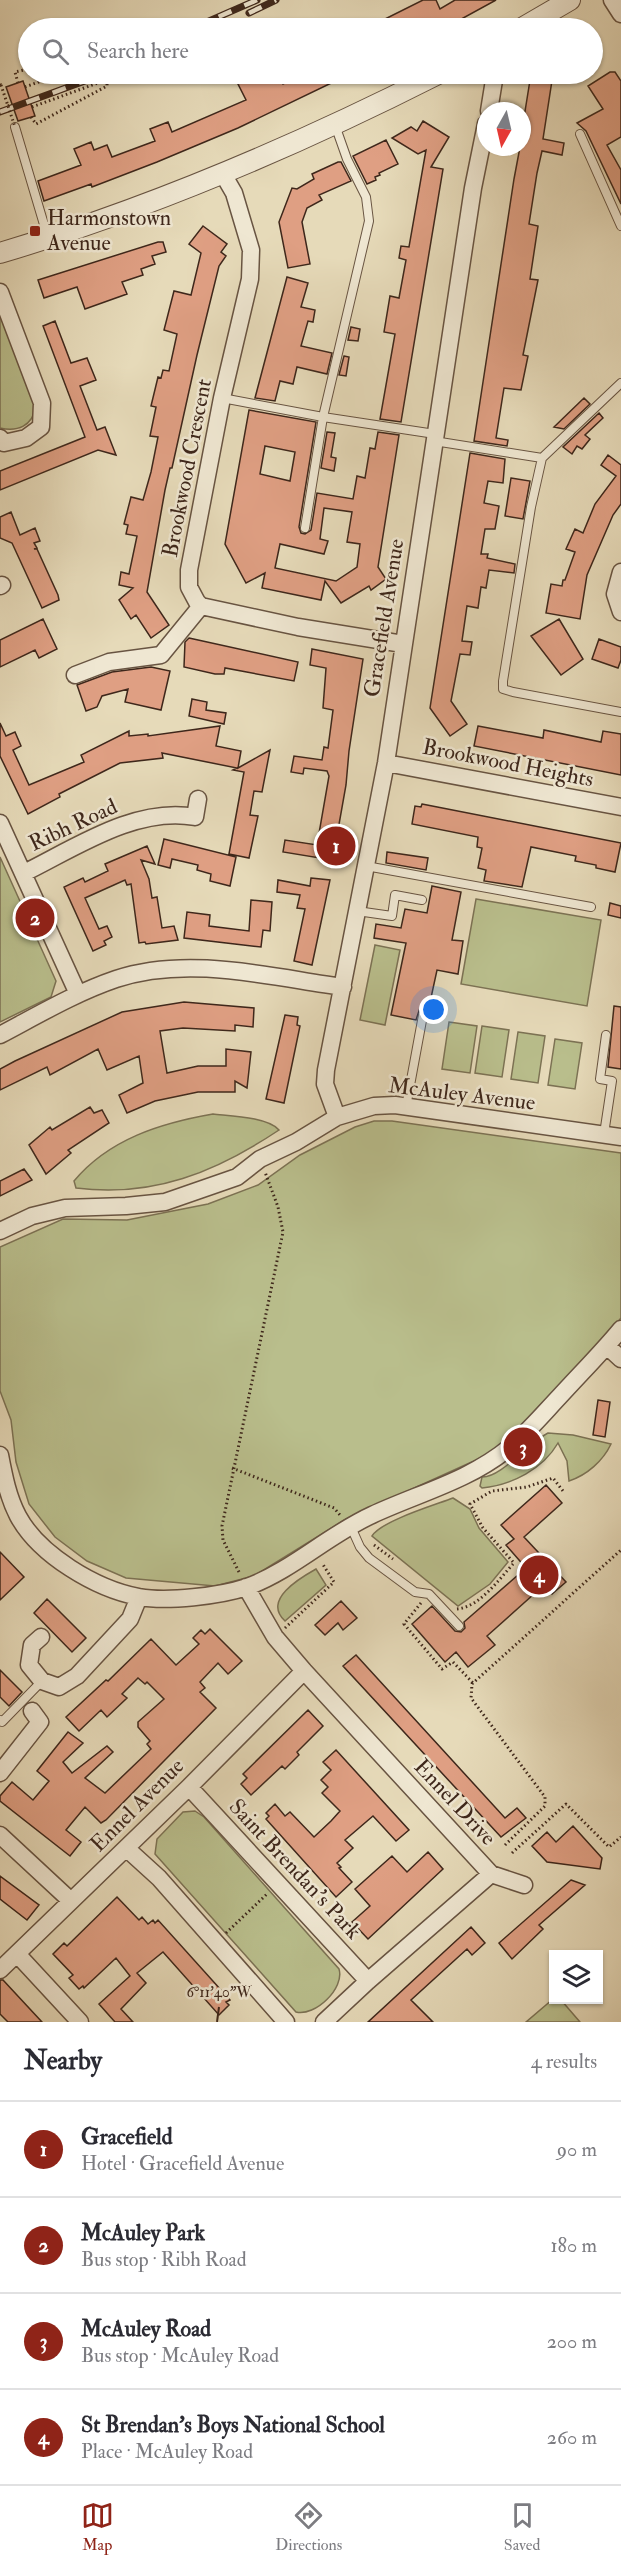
<!DOCTYPE html>
<html lang="en">
<head>
<meta charset="utf-8">
<style>
	:root { --surface:#fff; --page:#f7f7f7; --text:#2b2b33; --muted:#7c7c81; --line:#e1e1e2; --accent:#8f2418 }
	body { margin:0; font-family:"IM FELL Double Pica",serif; background:var(--page); color:var(--text) }
	.controls { position:absolute; right:18px; bottom:18px; display:grid; overflow:hidden; border-radius:0px; box-shadow:0 2px 4px #0004 }
	.controls button { width:54px; height:54px; display:grid; place-items:center; padding:0; border:0; border-bottom:2px solid var(--line); background:var(--surface); color:var(--text); font:30px sans-serif }
	.compass { position:absolute; left:477px; top:102px; width:54px; height:54px; border-radius:50%; background:var(--surface); box-shadow:0 2px 4px #0004; rotate:188deg }
	.you { position:absolute; left:434px; top:1010px; width:21px; height:21px; margin:-15px; border:4px solid #fff; border-radius:50%; background:#1a73e8; box-shadow:0 0 0 9px #1a73e833 }
	.badge { display:grid; place-items:center; width:39px; height:39px; border-radius:50%; background:var(--accent); color:#fff; font-size:20px; font-weight:700 }
	.pin { position:absolute; translate:-50% -50%; border:3px solid #fff; box-shadow:0 2px 6px #0006 }
	.list { margin:0; padding:0; list-style:none }
	h2 { display:flex; justify-content:space-between; align-items:center; height:78px; margin:0; padding:0 24px; font-size:26px }
	h2 small { font-size:20px; font-weight:400; color:var(--muted) }
	.list li { display:grid; grid-template-columns:39px 1fr auto; gap:18px; align-items:center; box-sizing:border-box; height:96px; padding:0 24px; border-top:2px solid var(--line) }
	.list b { display:block; font-size:22px; white-space:nowrap }
	.list p { margin:0; font-size:20px; white-space:nowrap; color:var(--muted) }
	.list em { font-size:20px; font-style:normal; color:var(--muted) }
	.icon { flex:none; width:33px; height:33px; fill:none; stroke:currentColor; stroke-width:2; stroke-linecap:round; stroke-linejoin:round }
	.map { position:relative; flex:none; width:621px; height:2022px; overflow:hidden }
	.search { position:absolute; background:var(--surface); box-shadow:0 2px 4px #0004; left:18px; right:18px; top:18px; height:66px; display:flex; align-items:center; gap:15px; box-sizing:border-box; padding:0 21px; border-radius:33px; color:var(--muted); font-size:22px }
	.sheet { height:462px; background:var(--surface) }
	nav { display:flex; justify-content:space-around; align-items:center; box-sizing:border-box; height:84px; border-top:2px solid var(--line); background:var(--surface); font-size:16px; color:var(--muted) }
	nav a { display:grid; justify-items:center; gap:3px }
	nav .on { color:var(--accent) }
	.map>svg:first-child { display:block }
</style>
</head>
<body>
<div class="map">
<svg width="621" height="2022" viewBox="0 0 621 2022">
	<rect width="100%" height="100%" fill="#e6dab9"/>
	<filter id="stains"><feTurbulence type="fractalNoise" baseFrequency=".00333" numOctaves="4"/><feColorMatrix values="0 0 0 0 .2 0 0 0 0 .09 0 0 0 0 .02 0 0 0 .5 -.17"/></filter>
	<radialGradient id="worn" r=".72"><stop offset=".6" stop-color="#630" stop-opacity="0"/><stop offset="1" stop-color="#630" stop-opacity=".3"/></radialGradient>
	<!-- green -->
	<path fill="#b9be8c" stroke="#7c7254" stroke-width="1.5" d="M 0,315 L 36,407 C 32,426 18,432 0,428 Z
		M 0,857 L 56,981 L 51,997 L 0,1022 Z
		M 476,899 L 601,920 L 587,1006 L 461,984 Z
		M 375,945 L 400,950 L 385,1025 L 360,1020 Z
		M 449,1022 L 477,1026 L 470,1073 L 442,1069 Z
		M 482,1026 L 509,1030 L 502,1077 L 475,1073 Z
		M 518,1032 L 545,1036 L 538,1083 L 511,1079 Z
		M 555,1039 L 582,1043 L 575,1089 L 548,1085 Z
		M 213,1114 C 230,1116 268,1117 279,1130 C 216,1172 153,1198 76,1188 L 74,1181 C 109,1139 161,1123 213,1114 Z
		M 374,1121 L 392,1121 L 621,1153 L 621,1318 L 595,1348 L 496,1451 L 346,1519 L 254,1576 L 215,1586 L 126,1578 L 87,1561 L 55,1537 L 29,1504 L 16,1462 L 11,1420 L 0,1391 L 0,1247 L 63,1219 L 127,1220 L 208,1204 L 258,1185 L 300,1155 L 355,1127 Z
		M 548,1433 L 573,1435 L 611,1444 C 603,1461 587,1475 569,1481 L 567,1461 L 558,1443 C 543,1469 512,1485 482,1488 L 480,1486 L 482,1477 C 501,1478 528,1443 548,1433 Z
		M 453,1498 L 470,1509 L 479,1528 L 508,1562 L 490,1584 L 458,1606 L 372,1536 C 381,1521 435,1505 453,1498 Z
		M 316,1569 L 326,1585 L 285,1621 C 262,1600 300,1578 316,1569 Z
		M 195,1811 L 204,1817 L 339,1969 C 345,1988 315,2017 296,2012 L 155,1854 L 157,1839 L 183,1812 Z
		M 553,1999 L 561,2000 L 580,2022 L 526,2022 Z"/>
	<!-- building -->
	<path fill="#df9f83" stroke="#3e271b" stroke-width="1.5" fill-rule="evenodd" d="M 423,0 L 436,0 L 440,9 L 455,0 L 496,0 L 445,28 L 367,28 Z
		M 610,72 L 615,72 L 621,81 L 621,137 L 607,145 L 621,170 L 621,204 L 586,131 L 577,123 L 603,109 L 588,86 Z
		M 260,74 L 278,74 L 283,84 L 304,74 L 350,74 L 238,128 L 157,162 L 92,187 L 91,184 L 44,201 L 38,181 L 81,165 L 74,149 L 91,142 L 94,150 L 107,145 L 112,157 L 155,141 L 150,129 L 168,122 L 172,132 L 246,100 L 238,84 Z
		M 531,74 L 553,74 L 543,139 L 564,143 L 562,155 L 542,151 L 537,173 L 529,224 L 538,226 L 530,279 L 538,280 L 523,355 L 528,356 L 521,390 L 504,388 L 496,438 L 508,440 L 507,446 L 474,441 L 514,179 L 520,147 L 522,147 L 522,130 Z
		M 23,81 L 35,116 L 18,121 L 6,87 Z
		M 423,121 L 449,137 L 431,167 L 443,169 L 401,422 L 380,419 L 395,334 L 384,332 L 390,296 L 399,298 L 406,260 L 399,258 L 401,246 L 409,247 L 426,150 L 418,154 L 392,138 L 411,127 L 417,131 Z
		M 386,140 L 398,164 L 379,173 L 380,175 L 375,177 L 376,180 L 367,184 L 353,156 Z
		M 338,162 L 341,162 L 351,181 L 319,195 L 322,200 L 307,208 L 302,222 L 310,264 L 288,268 L 279,222 L 292,188 L 297,189 L 314,179 L 312,174 Z
		M 203,226 L 227,244 L 221,252 L 226,256 L 219,266 L 197,355 L 172,468 L 170,468 L 165,490 L 147,592 L 169,625 L 151,638 L 136,615 L 131,619 L 119,600 L 133,588 L 119,585 L 121,572 L 129,574 L 137,536 L 126,534 L 128,525 L 124,524 L 131,497 L 143,500 L 151,472 L 158,437 L 150,436 L 156,407 L 151,406 L 158,377 L 161,378 L 163,370 L 169,371 L 177,334 L 164,330 L 174,291 L 191,295 L 201,253 L 189,244 Z
		M 158,242 L 163,242 L 166,252 L 152,256 L 155,264 L 141,269 L 143,275 L 122,282 L 127,294 L 85,309 L 77,287 L 44,298 L 38,280 Z
		M 287,277 L 308,283 L 301,307 L 315,310 L 313,322 L 308,321 L 301,346 L 332,353 L 327,374 L 297,367 L 293,384 L 280,381 L 275,401 L 255,398 Z
		M 55,321 L 71,363 L 87,358 L 96,380 L 80,386 L 97,430 L 105,427 L 116,455 L 98,450 L 0,490 L 0,471 L 85,437 L 43,326 Z
		M 351,327 L 360,329 L 358,341 L 348,340 Z
		M 344,356 L 349,357 L 346,376 L 339,375 Z
		M 584,398 L 590,404 L 564,429 L 554,427 Z
		M 249,410 L 316,422 L 299,527 L 301,533 L 305,534 L 311,530 L 317,493 L 353,499 L 357,476 L 365,478 L 370,448 L 375,449 L 378,432 L 399,435 L 378,567 L 386,579 L 371,590 L 369,586 L 341,603 L 325,581 L 321,600 L 262,588 L 265,573 L 246,583 L 225,544 ZM 265,446 L 295,452 L 290,481 L 260,474 ZM 324,508 L 352,512 L 347,542 L 360,544 L 357,567 L 336,581 L 275,568 L 280,544 L 324,554 L 328,541 L 320,539 Z
		M 599,413 L 603,418 L 585,435 L 590,439 L 582,449 L 577,446 L 572,454 L 563,447 Z
		M 327,432 L 335,433 L 331,457 L 336,458 L 334,471 L 321,468 Z
		M 470,453 L 505,459 L 503,483 L 488,481 L 484,503 L 499,506 L 495,529 L 485,529 L 481,554 L 488,554 L 487,558 L 515,564 L 514,573 L 489,570 L 486,588 L 481,587 L 478,608 L 467,606 L 462,641 L 472,642 L 470,655 L 460,654 L 451,701 L 467,724 L 450,736 L 430,708 Z
		M 608,455 L 621,465 L 621,504 L 613,515 L 587,575 L 580,619 L 546,613 L 551,584 L 562,586 L 563,580 L 565,580 L 575,552 L 566,549 L 575,529 L 583,533 L 595,504 L 616,476 L 601,465 Z
		M 511,478 L 530,481 L 523,519 L 505,516 Z
		M 11,512 L 20,535 L 35,528 L 40,541 L 34,543 L 37,548 L 34,549 L 37,549 L 58,595 L 59,600 L 42,608 L 12,543 L 0,538 L 0,517 Z
		M 43,619 L 57,649 L 39,658 L 35,650 L 0,667 L 0,640 Z
		M 559,619 L 583,659 L 561,675 L 531,636 Z
		M 189,638 L 298,662 L 294,681 L 225,668 L 224,674 L 215,674 L 184,667 L 185,642 Z
		M 599,639 L 621,647 L 621,660 L 618,668 L 592,659 Z
		M 312,649 L 363,659 L 349,751 L 346,785 L 335,847 L 341,848 L 338,861 L 283,852 L 285,840 L 317,845 L 329,776 L 327,771 L 304,768 L 303,774 L 291,772 L 294,756 L 322,760 L 324,747 L 328,748 L 333,710 L 323,708 L 326,668 L 310,665 Z
		M 151,667 L 170,671 L 161,710 L 125,702 L 128,689 L 102,696 L 97,707 L 86,711 L 77,685 L 112,672 Z
		M 192,699 L 207,702 L 206,710 L 226,713 L 224,724 L 189,716 Z
		M 0,723 L 6,736 L 15,732 L 21,746 L 13,750 L 29,785 L 84,762 L 81,755 L 129,731 L 129,736 L 148,734 L 148,736 L 220,726 L 216,746 L 241,751 L 238,768 L 270,750 L 262,792 L 254,791 L 250,815 L 258,816 L 249,858 L 229,854 L 244,772 L 233,770 L 237,768 L 162,753 L 163,758 L 120,763 L 59,794 L 60,797 L 28,814 L 0,756 Z
		M 478,726 L 543,738 L 544,730 L 601,742 L 603,731 L 621,734 L 621,775 L 474,746 Z
		M 422,804 L 621,843 L 615,872 L 596,868 L 596,865 L 575,861 L 576,856 L 531,847 L 522,887 L 484,881 L 486,870 L 478,868 L 482,848 L 477,847 L 478,837 L 412,824 L 415,806 L 421,807 Z
		M 164,839 L 236,857 L 230,886 L 210,881 L 211,874 L 197,870 L 198,865 L 172,859 L 170,868 L 158,865 Z
		M 147,846 L 155,864 L 141,860 L 149,879 L 152,898 L 157,897 L 162,928 L 174,926 L 178,940 L 146,944 L 145,942 L 139,943 L 131,884 L 127,885 L 125,880 L 85,898 L 99,929 L 107,926 L 112,937 L 104,941 L 106,945 L 93,951 L 64,887 L 83,878 L 85,882 L 108,871 L 105,864 Z
		M 387,852 L 428,858 L 426,870 L 386,863 Z
		M 311,878 L 330,880 L 312,965 L 294,961 L 305,909 L 297,908 L 300,895 L 277,892 L 278,880 L 310,886 Z
		M 432,886 L 461,892 L 452,940 L 463,941 L 458,974 L 437,970 L 429,1007 L 421,1005 L 416,1020 L 391,1015 L 406,943 L 374,938 L 376,924 L 401,928 L 405,909 L 427,913 Z
		M 251,900 L 272,902 L 270,931 L 263,930 L 261,947 L 184,938 L 187,912 L 210,915 L 209,926 L 249,931 Z
		M 610,903 L 621,906 L 621,918 L 608,915 Z
		M 184,1002 L 254,1008 L 253,1027 L 235,1025 L 235,1031 L 183,1028 L 160,1031 L 167,1073 L 198,1066 L 226,1066 L 226,1049 L 251,1052 L 247,1088 L 235,1081 L 235,1092 L 198,1092 L 155,1101 L 127,1113 L 119,1095 L 143,1083 L 139,1056 L 107,1070 L 98,1049 L 50,1075 L 47,1067 L 0,1090 L 0,1069 L 15,1061 L 122,1012 Z
		M 614,1006 L 621,1007 L 621,1069 L 608,1067 Z
		M 285,1015 L 298,1017 L 297,1025 L 300,1026 L 284,1103 L 266,1099 Z
		M 90,1107 L 94,1113 L 102,1110 L 109,1123 L 68,1150 L 71,1153 L 46,1174 L 29,1145 L 50,1127 L 52,1130 Z
		M 24,1169 L 32,1180 L 0,1196 L 0,1181 Z
		M 598,1400 L 610,1402 L 605,1437 L 593,1435 Z
		M 546,1485 L 562,1503 L 524,1537 L 566,1582 L 552,1594 L 544,1585 L 487,1636 L 495,1645 L 468,1667 L 456,1652 L 445,1662 L 412,1624 L 432,1606 L 455,1631 L 461,1632 L 465,1628 L 464,1622 L 526,1568 L 506,1545 L 514,1539 L 501,1525 Z
		M 0,1552 L 24,1577 L 0,1600 Z
		M 47,1599 L 86,1638 L 72,1652 L 34,1613 Z
		M 341,1601 L 357,1618 L 343,1630 L 338,1623 L 325,1635 L 315,1625 Z
		M 210,1629 L 242,1661 L 228,1674 L 218,1663 L 200,1682 L 205,1688 L 200,1692 L 216,1708 L 106,1820 L 101,1823 L 85,1807 L 66,1830 L 81,1842 L 70,1856 L 0,1801 L 0,1796 L 12,1782 L 33,1800 L 49,1781 L 37,1771 L 68,1732 L 83,1743 L 63,1762 L 72,1773 L 107,1746 L 113,1752 L 85,1778 L 105,1793 L 151,1749 L 147,1744 L 150,1741 L 138,1727 L 138,1722 L 164,1699 L 147,1682 L 145,1684 L 138,1678 L 122,1694 L 127,1698 L 107,1717 L 101,1710 L 79,1731 L 66,1717 L 106,1680 L 108,1681 L 151,1639 L 176,1665 L 199,1644 L 193,1638 L 201,1630 L 205,1634 Z
		M 356,1655 L 505,1818 L 517,1808 L 526,1818 L 501,1837 L 343,1666 Z
		M 0,1670 L 22,1692 L 9,1706 L 0,1697 Z
		M 308,1710 L 323,1726 L 297,1752 L 299,1755 L 285,1769 L 282,1766 L 251,1795 L 241,1784 L 247,1778 L 243,1774 Z
		M 336,1750 L 409,1830 L 396,1841 L 373,1816 L 345,1840 L 353,1848 L 337,1863 L 341,1867 L 339,1868 L 352,1882 L 336,1897 L 266,1819 L 269,1816 L 266,1813 L 275,1804 L 285,1816 L 290,1812 L 314,1837 L 331,1821 L 340,1811 L 322,1793 L 328,1787 L 321,1780 L 331,1770 L 323,1762 Z
		M 573,1826 L 602,1858 L 600,1869 L 547,1862 L 532,1846 L 547,1832 L 556,1842 Z
		M 428,1852 L 443,1869 L 368,1939 L 352,1922 L 370,1906 L 355,1889 L 392,1856 L 407,1872 Z
		M 0,1876 L 39,1905 L 27,1920 L 0,1899 Z
		M 571,1880 L 585,1885 L 539,1925 L 543,1929 L 512,1959 L 499,1943 Z
		M 117,1897 L 139,1920 L 142,1917 L 148,1924 L 153,1920 L 155,1923 L 158,1920 L 230,2000 L 226,2002 L 229,2005 L 219,2015 L 163,1952 L 137,1973 L 146,1983 L 121,2009 L 133,2022 L 115,2022 L 99,2004 L 130,1976 L 116,1958 L 84,1988 L 83,1986 L 79,1989 L 69,1978 L 73,1975 L 53,1954 L 64,1943 L 67,1946 Z
		M 471,1927 L 485,1943 L 472,1955 L 467,1949 L 411,2000 L 433,2022 L 368,2022 Z
		M 0,1980 L 3,1980 L 42,2022 L 8,2022 L 0,2014 Z"/>
	<g fill="none" stroke-linecap="round" stroke-linejoin="round">
		<defs>
			<path id="service" d="M 15,127 L 48,238
				M 580,134 L 621,226
				M 621,383 L 542,458 L 531,507 L 503,681 L 503,689 L 513,692 L 621,712
				M 222,398 L 323,417 L 435,434
				M 434,441 L 542,458
				M 305,528 L 323,417 L 369,221 L 366,197 L 347,159 L 335,125
				M 366,866 L 591,907
				M 357,911 L 392,916 L 395,895 L 422,900
				M 406,1107 L 423,1015
				M 604,1134 L 612,1081 L 600,1079 L 606,1035
				M 351,1527 L 360,1547 L 369,1558 L 415,1592 L 429,1594 L 459,1626
				M 0,1720 L 2,1722 L 42,1681"/>
			<path id="minor" d="M 612,0 L 621,14
				M 489,111 L 495,74
				M 223,174 L 234,193 L 251,250 L 250,279 L 222,398 L 189,570 L 189,587 L 197,602 L 201,606 L 298,627 L 403,644
				M 0,292 L 42,403 L 41,427 L 26,438 L 4,443 L 0,438
				M 621,572 L 615,594 L 621,612
				M 0,586 L 2,585
				M 75,675 L 109,662 L 161,655 L 201,606
				M 386,763 L 621,807
				M 0,823 L 78,994
				M 24,873 C 75,848 136,806 195,817 L 198,799
				M 0,1035 C 38,1015 75,993 116,979 C 188,955 270,977 343,987
				M 337,1117 L 325,1084 L 326,1070 L 386,763 L 473,188 L 486,124
				M 0,1231 L 32,1216 L 65,1208 L 126,1206 L 165,1202 L 237,1177 L 260,1159 L 296,1142 L 337,1117 L 374,1106 L 395,1105 L 621,1137
				M 608,1347 L 621,1359
				M 0,1455 C 4,1476 8,1497 18,1516 C 39,1555 96,1589 139,1597 C 167,1602 220,1596 247,1587 C 293,1570 328,1535 372,1515 C 419,1493 469,1481 510,1447 C 528,1432 544,1413 560,1396 C 581,1373 602,1352 621,1329
				M 246,1587 L 275,1637 L 304,1671 L 491,1874 L 368,1981 L 324,2022
				M 41,1637 L 32,1645 L 29,1665 L 42,1681 L 59,1687 L 77,1676 L 130,1619 L 139,1597
				M 0,1773 L 40,1722 L 32,1711
				M 189,1787 L 368,1981
				M 0,1835 L 71,1901
				M 126,1848 L 159,1878 L 286,2022
				M 491,1874 L 524,1885
				M 18,1955 L 80,2022
				M 0,1970 L 189,1787 L 304,1671"/>
			<path id="tertiary" d="M 522,28 L 570,0
				M 0,253 C 151,208 298,145 438,74"/>
		</defs>
		<!-- service casing -->
		<use href="#service" stroke="#685442" stroke-width="10"/>
		<!-- minor casing -->
		<use href="#minor" stroke="#685442" stroke-width="19"/>
		<!-- tertiary casing -->
		<use href="#tertiary" stroke="#685442" stroke-width="22"/>
		<!-- path -->
		<path stroke="#3e271b" stroke-width="3" stroke-dasharray="1.5 3" stroke-linecap="butt" d="M 18,83 L 15,72 L 28,69
			M 0,84 L 1,85
			M 25,87 L 61,74
			M 8,106 L 12,104
			M 32,107 L 106,80
			M 31,117 L 36,124 L 107,86 L 107,80
			M 232,1468 L 334,1508 L 340,1515
			M 374,1545 L 393,1559
			M 239,1572 L 223,1540 L 222,1526 L 283,1232 L 278,1207 L 265,1172
			M 421,1603 L 404,1624 L 442,1669 L 453,1662 L 473,1683
			M 457,1609 C 480,1607 499,1579 514,1563 L 483,1528 L 470,1504 L 492,1491 L 527,1487 L 553,1478 L 563,1491
			M 285,1628 L 334,1582 L 322,1563
			M 505,1845 L 545,1806 L 545,1797 L 471,1698 L 472,1684 L 621,1550
			M 512,1853 L 566,1804 L 609,1847 L 621,1837
			M 226,1933 L 267,1894"/>
		<!-- service -->
		<use href="#service" stroke="#efe7d2" stroke-width="8"/>
		<!-- minor -->
		<use href="#minor" stroke="#efe7d2" stroke-width="16"/>
		<!-- tertiary -->
		<use href="#tertiary" stroke="#efe7d2" stroke-width="20"/>
		<defs>
			<path id="rail" d="M 249,13 L 276,0
				M 193,28 L 257,0
				M 0,112 L 104,74"/>
		</defs>
		<!-- rail casing -->
		<use href="#rail" stroke="#3e271b" stroke-width="7"/>
		<!-- rail -->
		<use href="#rail" stroke="#efe7d2" stroke-width="4.5" stroke-dasharray="14" stroke-linecap="butt"/>
		<!-- path-bridge -->
		<path stroke="#3e271b" stroke-width="3" stroke-dasharray="1.5 3" stroke-linecap="butt" d="M 1,85 L 15,127"/>
	</g>
	<!-- ticks -->
	<path fill="none" stroke="#3e271b" stroke-width="2" d="M 217,2022 L 219,2007"/>
	<!-- markers -->
	<rect fill="#8f2418" stroke="#efe7d2" stroke-width="2" x="29" y="225" width="12" height="12" rx="3"/>
	<g text-anchor="middle" dominant-baseline="central" stroke-width="5" stroke-linejoin="round" paint-order="stroke">
		<!-- poi labels -->
		<g font-size="22" fill="#3e271b" stroke="#efe7d2" text-anchor="start">
			<text x="47" y="218">Harmonstown<tspan x="47" dy="25">Avenue</tspan></text>
		</g>
		<!-- street labels -->
		<g font-size="22" fill="#3e271b" stroke="#efe7d2">
			<text transform="translate(187 468) rotate(-79)">Brookwood Crescent</text>
			<text transform="translate(384 618) rotate(-81)">Gracefield Avenue</text>
			<text transform="translate(508 763) rotate(11)">Brookwood Heights</text>
			<text transform="translate(73 825) rotate(-25)">Ribh Road</text>
			<text transform="translate(462 1094) rotate(7)">McAuley Avenue</text>
			<text transform="translate(455 1802) rotate(47)">Ennel Drive</text>
			<text transform="translate(137 1805) rotate(-45)">Ennel Avenue</text>
			<text transform="translate(295 1869) rotate(47)">Saint Brendan's Park</text>
		</g>
	</g>
	<g font-size="15" text-anchor="middle" fill="#3e271b" stroke="#efe7d2" stroke-width="5" stroke-linejoin="round" paint-order="stroke">
		<text x="219" y="1997">6°11'40"W</text>
	</g>
	<rect width="100%" height="100%" filter="url(#stains)"/>
	<rect width="100%" height="100%" fill="url(#worn)"/>
</svg>
<div class="controls">
<button><svg class="icon" aria-label="layers" viewBox="0 0 24 24"><path d="M12 4l9 5-9 5-9-5zM3 14l9 5 9-5"/></svg></button>
</div>
<svg class="compass" viewBox="-18 -18 36 36"><path d="M0-13l5 13h-10z" fill="#e53935"/><path d="M0 13l5-13h-10z" fill="#7c7c81"/></svg>
<div class="you"></div>
<div class="pin badge" style="left:336px;top:846px">1</div>
<div class="pin badge" style="left:35px;top:918px">2</div>
<div class="pin badge" style="left:523px;top:1447px">3</div>
<div class="pin badge" style="left:539px;top:1575px">4</div>
<div class="search"><svg class="icon" aria-label="search" viewBox="0 0 24 24"><circle cx="10" cy="10" r="6"/><path d="M15 15l6 6"/></svg>Search here</div>
</div>
<section class="sheet">
<h2>Nearby<small>4 results</small></h2>
<ul class="list">
<li><span class="badge">1</span><div><b>Gracefield</b><p>Hotel · Gracefield Avenue</p></div><em>90 m</em></li>
<li><span class="badge">2</span><div><b>McAuley Park</b><p>Bus stop · Ribh Road</p></div><em>180 m</em></li>
<li><span class="badge">3</span><div><b>McAuley Road</b><p>Bus stop · McAuley Road</p></div><em>200 m</em></li>
<li><span class="badge">4</span><div><b>St Brendan's Boys National School</b><p>Place · McAuley Road</p></div><em>260 m</em></li>
</ul>
</section>
<nav>
<a class="on"><svg class="icon" aria-label="map" viewBox="0 0 24 24"><path d="M3 6l6-2 6 2 6-2v14l-6 2-6-2-6 2zM9 4v14M15 6v14"/></svg>Map</a>
<a><svg class="icon" aria-label="directions" viewBox="0 0 24 24"><path d="M12 3l9 9-9 9-9-9zM9 14v-3h6M13 9l2 2-2 2"/></svg>Directions</a>
<a><svg class="icon" aria-label="saved" viewBox="0 0 24 24"><path d="M7 4h10v16l-5-4-5 4z"/></svg>Saved</a>
</nav>
</body>
</html>
